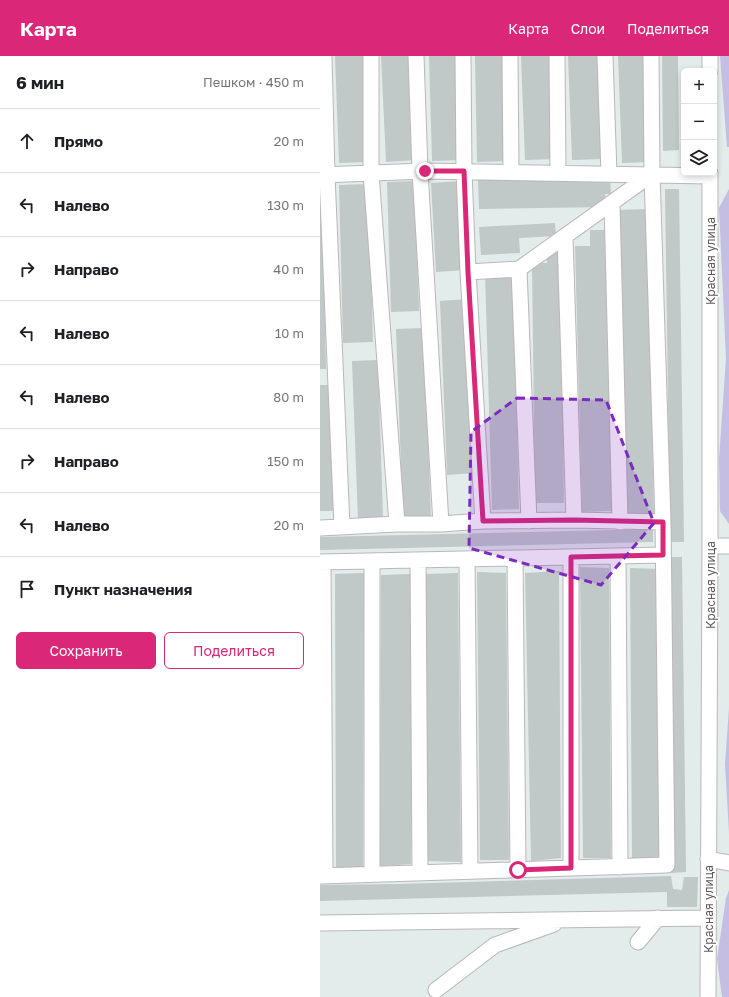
<!DOCTYPE html>
<html lang="ru">
<head>
<meta charset="utf-8">
<style>
	:root { --surface:#fff; --page:#f6f6f6; --text:#202124; --muted:#757577; --line:#e0e0e0; --accent:#db2777 }
	body { margin:0; font-family:"Golos Text",sans-serif; background:var(--page); color:var(--text) }
	.controls { position:absolute; right:12px; top:12px; display:grid; overflow:hidden; border-radius:6px; box-shadow:0 2px 6px #0003 }
	.controls button { width:36px; height:36px; display:grid; place-items:center; padding:0; border:0; border-bottom:1px solid var(--line); background:var(--surface); color:var(--text); font:20px sans-serif }
	.stop { position:absolute; width:12px; height:12px; margin:-9px; border:3px solid #db2777; border-radius:50%; background:#fff }
	.stop.end { background:#db2777; border-color:#fff; box-shadow:0 1px 4px #0008 }
	.list { margin:0; padding:0; list-style:none }
	h2 { display:flex; justify-content:space-between; align-items:center; height:52px; margin:0; padding:0 16px; font-size:17px }
	h2 small { font-size:13px; font-weight:400; color:var(--muted) }
	.list li { display:grid; grid-template-columns:26px 1fr auto; gap:12px; align-items:center; box-sizing:border-box; height:64px; padding:0 16px; border-top:1px solid var(--line) }
	.list b { display:block; font-size:15px; white-space:nowrap }
	.list em { font-size:13px; font-style:normal; color:var(--muted) }
	.actions { display:flex; gap:8px; padding:12px 16px }
	.actions a { flex:1; padding:9px 0; border:1px solid var(--accent); border-radius:6px; text-align:center; font-size:14px; color:var(--accent) }
	.actions .main { background:var(--accent); color:#fff }
	.icon { flex:none; width:22px; height:22px; fill:none; stroke:currentColor; stroke-width:2; stroke-linecap:round; stroke-linejoin:round }
	.map { position:relative; flex:none; width:409px; height:941px; overflow:hidden }
	header { display:flex; align-items:center; gap:24px; box-sizing:border-box; height:56px; padding:0 20px; background:var(--accent); color:#fff }
	header strong { font-size:19px }
	nav { display:flex; gap:22px; margin-inline-start:auto; font-size:14px }
	main { display:flex }
	aside { flex:1; background:var(--surface) }
	.map>svg:first-child { display:block }
</style>
</head>
<body>
<header>
<strong>Карта</strong>
<nav><a>Карта</a><a>Слои</a><a>Поделиться</a></nav>
</header>
<main>
<aside>
<h2>6 мин<small>Пешком · 450 m</small></h2>
<ul class="list">
<li><svg class="icon" aria-label="ahead" viewBox="0 0 24 24"><path d="M12 20V5M6 11l6-6 6 6"/></svg><div><b>Прямо</b></div><em>20 m</em></li>
<li><svg class="icon" aria-label="left" viewBox="0 0 24 24"><path d="M17 20v-9H6M10 6l-5 5 5 5"/></svg><div><b>Налево</b></div><em>130 m</em></li>
<li><svg class="icon" aria-label="right" viewBox="0 0 24 24"><path d="M7 20v-9h11M14 6l5 5-5 5"/></svg><div><b>Направо</b></div><em>40 m</em></li>
<li><svg class="icon" aria-label="left" viewBox="0 0 24 24"><path d="M17 20v-9H6M10 6l-5 5 5 5"/></svg><div><b>Налево</b></div><em>10 m</em></li>
<li><svg class="icon" aria-label="left" viewBox="0 0 24 24"><path d="M17 20v-9H6M10 6l-5 5 5 5"/></svg><div><b>Налево</b></div><em>80 m</em></li>
<li><svg class="icon" aria-label="right" viewBox="0 0 24 24"><path d="M7 20v-9h11M14 6l5 5-5 5"/></svg><div><b>Направо</b></div><em>150 m</em></li>
<li><svg class="icon" aria-label="left" viewBox="0 0 24 24"><path d="M17 20v-9H6M10 6l-5 5 5 5"/></svg><div><b>Налево</b></div><em>20 m</em></li>
<li><svg class="icon" aria-label="arrive" viewBox="0 0 24 24"><path d="M6 21V4h12l-3 4 3 4H6"/></svg><div><b>Пункт назначения</b></div></li>
</ul>
<div class="actions"><a class="main">Сохранить</a><a>Поделиться</a></div>
</aside>
<div class="map">
<svg width="409" height="941" viewBox="0 0 409 941">
	<rect width="100%" height="100%" fill="#e1eceb"/>
	<!-- green -->
	<path fill="#c4bee2" d="M 400,0 L 409,0 L 409,91 L 407,91 Z
		M 409,133 L 409,468 L 400,455 L 399,403 L 406,302 L 399,152 Z
		M 409,652 L 409,777 L 405,708 Z
		M 409,834 L 409,941 L 402,941 L 397,903 L 406,842 Z"/>
	<!-- building -->
	<path fill="#c0c8c8" d="M 15,0 L 44,0 L 48,106 L 19,107 Z
		M 61,0 L 91,0 L 96,104 L 66,106 Z
		M 109,0 L 139,0 L 141,104 L 112,105 Z
		M 155,0 L 186,0 L 189,105 L 157,106 Z
		M 201,0 L 232,0 L 235,103 L 205,104 Z
		M 248,0 L 279,0 L 283,103 L 252,104 Z
		M 298,0 L 325,0 L 329,106 L 302,107 Z
		M 342,0 L 358,0 L 359,94 L 343,95 Z
		M 290,121 L 291,138 L 285,138 L 285,151 L 159,153 L 158,124 Z
		M 94,125 L 99,255 L 71,256 L 67,126 Z
		M 141,125 L 146,214 L 116,216 L 111,127 Z
		M 0,127 L 2,127 L 6,313 L 0,313 Z
		M 49,128 L 53,286 L 23,287 L 19,129 Z
		M 345,133 L 359,133 L 364,486 L 350,486 Z
		M 327,153 L 334,459 L 306,460 L 299,154 Z
		M 235,167 L 236,180 L 199,182 L 200,197 L 161,199 L 159,171 Z
		M 270,174 L 285,174 L 293,455 L 262,456 L 255,190 L 270,190 Z
		M 226,197 L 241,197 L 244,447 L 215,447 L 212,207 L 227,207 Z
		M 165,217 L 193,217 L 199,453 L 172,454 Z
		M 148,243 L 155,417 L 127,419 L 120,245 Z
		M 104,272 L 111,463 L 83,464 L 76,273 Z
		M 58,304 L 63,463 L 38,464 L 32,305 Z
		M 0,329 L 13,329 L 16,455 L 0,455 Z
		M 333,473 L 333,486 L 0,494 L 0,481 Z
		M 348,501 L 362,501 L 366,816 L 351,817 Z
		M 260,511 L 289,512 L 291,802 L 263,802 Z
		M 310,512 L 340,513 L 342,802 L 312,802 Z
		M 239,515 L 241,802 L 211,805 L 205,517 Z
		M 157,516 L 186,517 L 189,804 L 160,804 Z
		M 44,517 L 43,812 L 16,813 L 15,518 Z
		M 138,517 L 141,806 L 106,805 L 106,518 Z
		M 91,518 L 91,808 L 60,810 L 61,519 Z
		M 351,820 L 353,833 L 362,834 L 364,821 L 378,821 L 377,851 L 347,851 L 347,836 L 0,845 L 0,829 L 79,828 Z"/>
	<g fill="none" stroke-linecap="round" stroke-linejoin="round">
		<defs>
			<path id="minor" d="M 4,0 L 7,119 L 22,471
				M 51,0 L 51,117 L 77,468
				M 96,0 L 100,115 L 121,468
				M 143,0 L 144,115 L 148,216 L 163,465
				M 190,0 L 191,116
				M 237,0 L 238,117
				M 285,0 L 289,118
				M 390,15 L 390,0
				M 0,119 L 105,115 L 390,120
				M 292,148 L 300,466
				M 245,181 L 254,464
				M 199,213 L 209,465
				M 148,216 L 199,213 L 332,118
				M 0,472 L 77,468 L 121,468 L 163,465 L 254,464 L 343,466
				M 390,490 L 409,490
				M 298,500 L 300,811
				M 251,501 L 251,812
				M 195,502 L 198,814
				M 147,503 L 150,815
				M 98,504 L 100,817
				M 52,505 L 52,818
				M 0,506 L 343,499
				M 3,506 L 5,820
				M 388,803 L 409,807
				M 0,820 L 347,809 L 343,466 L 332,118 L 331,0
				M 0,867 L 388,862
				M 318,886 L 338,862
				M 116,934 L 175,889 L 234,868
				M 388,941 L 390,490 L 390,117"/>
		</defs>
		<!-- minor casing -->
		<use href="#minor" stroke="#bdb6b7" stroke-width="17"/>
		<!-- minor -->
		<use href="#minor" stroke="#fff" stroke-width="15"/>
	</g>
	<g fill="none" stroke-linecap="round" stroke-linejoin="round">
		<!-- route -->
		<path stroke="#db2777" stroke-width="5" d="M 105,115 L 144,115 L 148,216 L 163,465 L 254,464 L 343,466 L 343,499 L 251,501 L 251,812 L 198,814"/>
	</g>
	<!-- marked area -->
	<path fill="#7b2cbf" fill-opacity="0.2" stroke="#7b2cbf" stroke-width="3" stroke-dasharray="8 5" stroke-linejoin="round" d="M 197,342 L 286,344 L 334,467 L 281,529 L 149,492 L 151,376 Z"/>
	<g text-anchor="middle" dominant-baseline="central" stroke-width="3.5" stroke-linejoin="round" paint-order="stroke">
		<!-- street labels -->
		<g font-size="12" fill="#61595b" stroke="#fff">
			<text transform="translate(390 205) rotate(-90)">Красная улица</text>
			<text transform="translate(390 529) rotate(-90)">Красная улица</text>
			<text transform="translate(388 853) rotate(-90)">Красная улица</text>
		</g>
	</g>
</svg>
<div class="controls">
<button>+</button>
<button>−</button>
<button><svg class="icon" aria-label="layers" viewBox="0 0 24 24"><path d="M12 4l9 5-9 5-9-5zM3 14l9 5 9-5"/></svg></button>
</div>
<div class="stop" style="left:198px;top:814px"></div>
<div class="stop end" style="left:105px;top:115px"></div>
</div>
</main>
</body>
</html>
